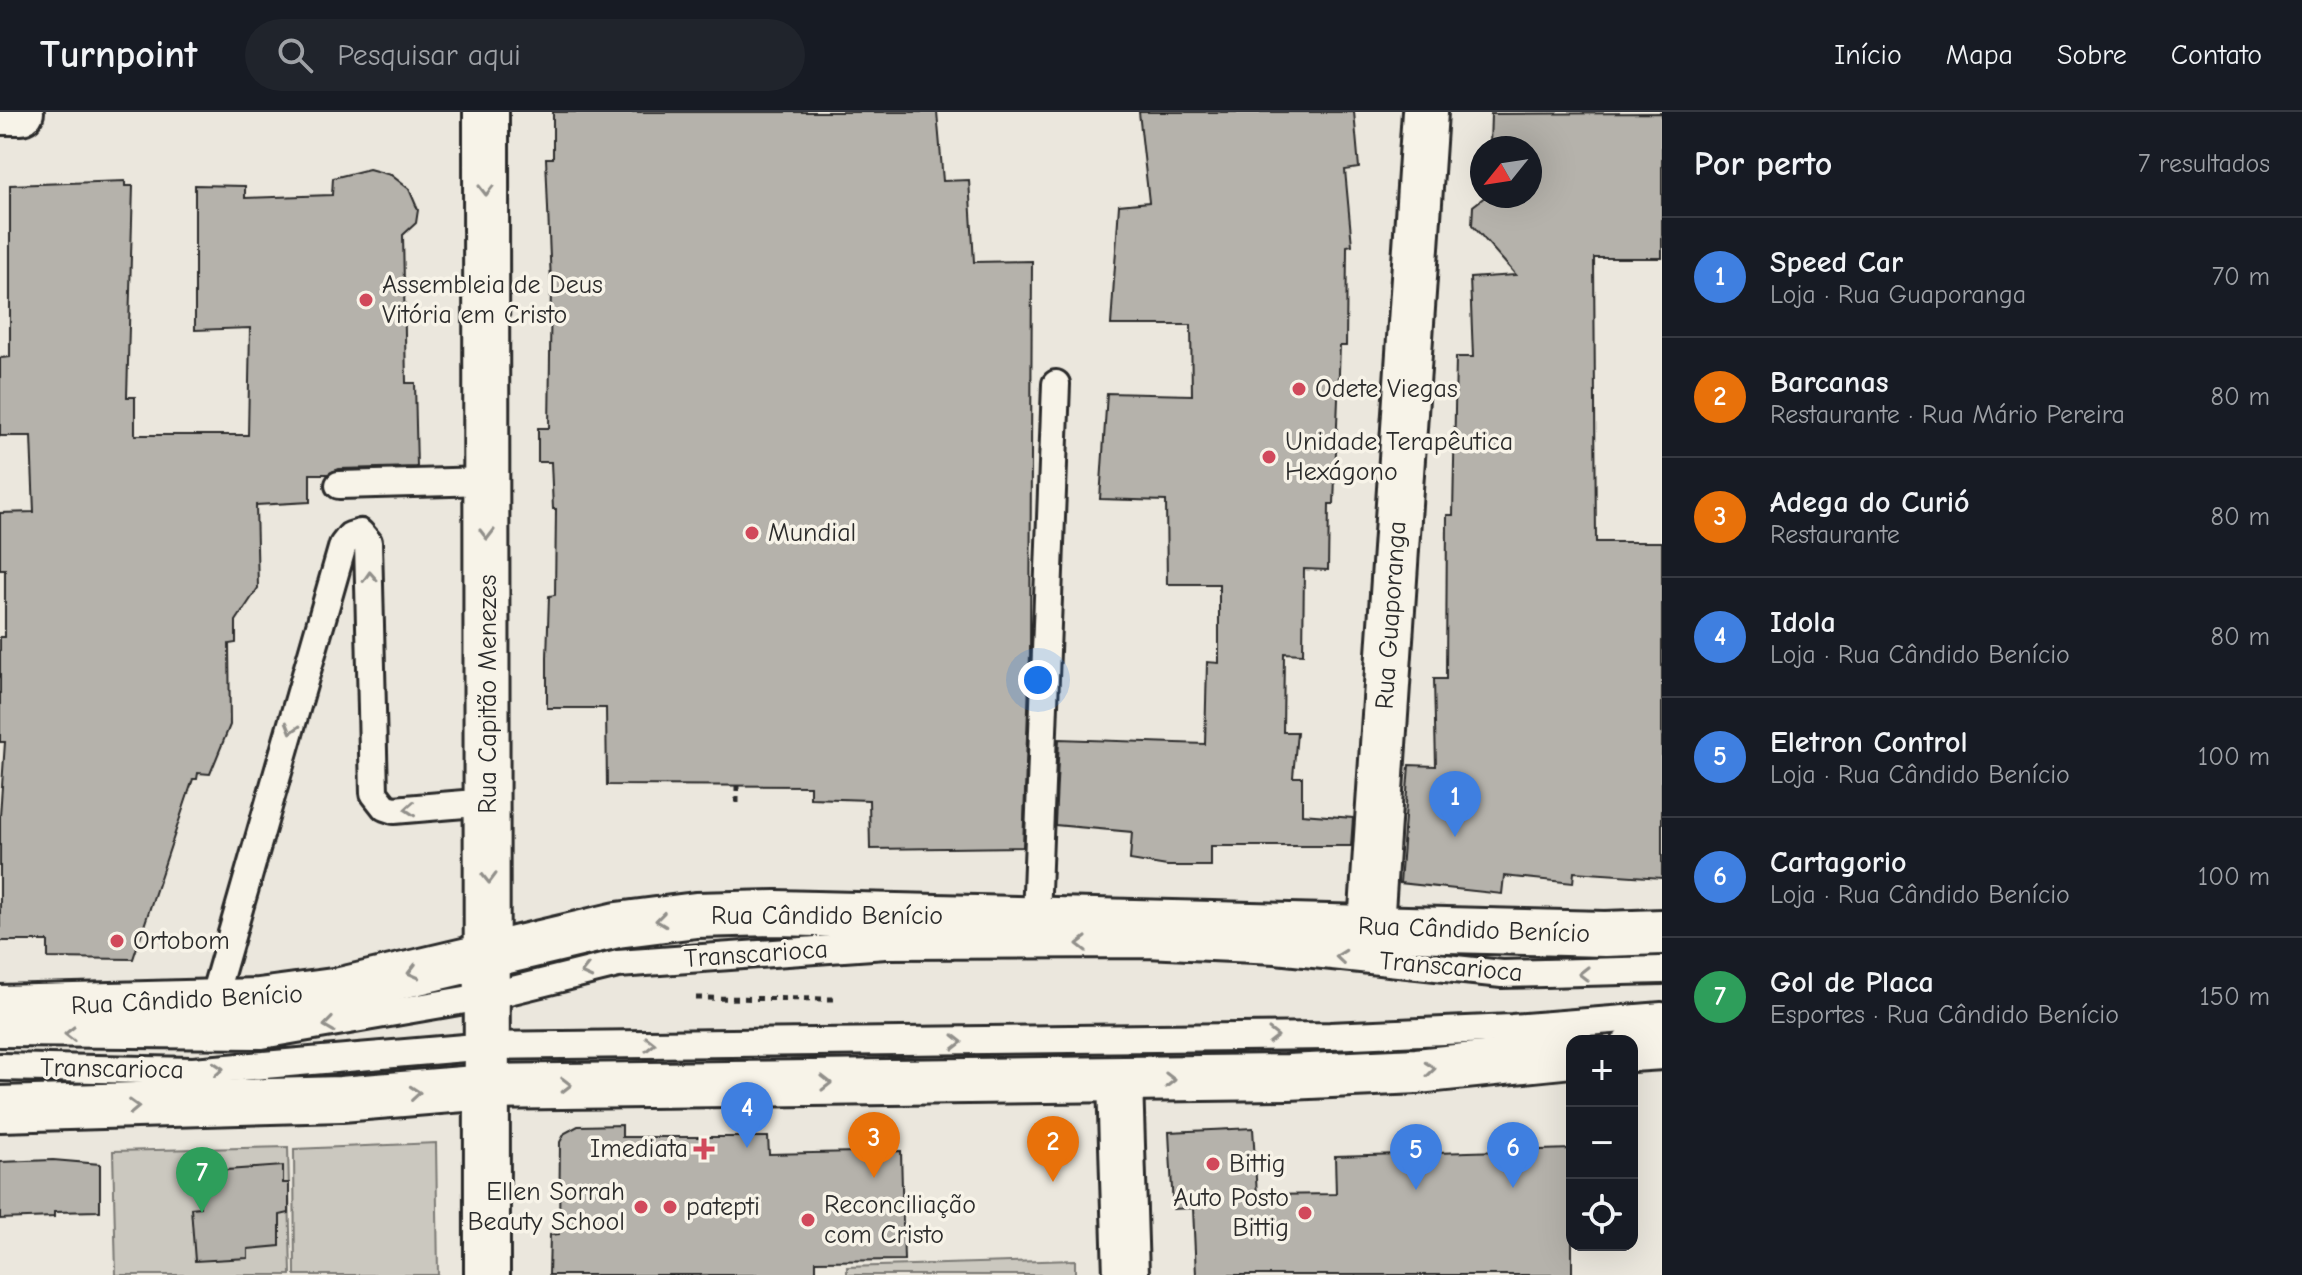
<!DOCTYPE html>
<html lang="pt">
<head>
<meta charset="utf-8">
<style>
	:root { --surface:#171b24; --page:#20242c; --text:#f1f3f6; --muted:#9ea1a6; --line:#363941; --accent:#db2777 }
	body { margin:0; font-family:"Comic Neue",sans-serif; background:var(--page); color:var(--text) }
	.controls { position:absolute; right:24px; bottom:24px; display:grid; overflow:hidden; border-radius:16px; box-shadow:0 8px 32px #0002 }
	.controls button { width:72px; height:72px; display:grid; place-items:center; padding:0; border:0; border-bottom:2px solid var(--line); background:var(--surface); color:var(--text); font:40px sans-serif }
	.compass { position:absolute; left:1470px; top:24px; width:72px; height:72px; border-radius:50%; background:var(--surface); box-shadow:0 8px 32px #0002; rotate:240deg }
	.you { position:absolute; left:1038px; top:568px; width:28px; height:28px; margin:-20px; border:6px solid #fff; border-radius:50%; background:#1a73e8; box-shadow:0 0 0 12px #1a73e833 }
	.badge { display:grid; place-items:center; width:52px; height:52px; border-radius:50%; background:var(--accent); color:#fff; font-size:26px; font-weight:700 }
	.pin { position:absolute; translate:-50% -66px; filter:drop-shadow(0 2px 4px #0008) }
	.pin::after { content:''; position:absolute; top:42px; width:28px; height:24px; background:inherit; clip-path:polygon(0 0,100% 0,50% 100%) }
	.list { margin:0; padding:0; list-style:none }
	h2 { display:flex; justify-content:space-between; align-items:center; height:104px; margin:0; padding:0 32px; font-size:34px }
	h2 small { font-size:26px; font-weight:400; color:var(--muted) }
	.list li { display:grid; grid-template-columns:52px 1fr auto; gap:24px; align-items:center; box-sizing:border-box; height:120px; padding:0 32px; border-top:2px solid var(--line) }
	.list b { display:block; font-size:30px; white-space:nowrap }
	.list p { margin:0; font-size:26px; white-space:nowrap; color:var(--muted) }
	.list em { font-size:26px; font-style:normal; color:var(--muted) }
	.icon { flex:none; width:44px; height:44px; fill:none; stroke:currentColor; stroke-width:2; stroke-linecap:round; stroke-linejoin:round }
	.map { position:relative; flex:none; width:1662px; height:1163px; overflow:hidden }
	header { display:flex; align-items:center; gap:48px; box-sizing:border-box; height:112px; padding:0 40px; background:var(--surface); border-bottom:2px solid var(--line) }
	header strong { font-size:38px }
	nav { display:flex; gap:44px; margin-inline-start:auto; font-size:28px }
	.search { width:560px; height:72px; background:var(--page); display:flex; align-items:center; gap:20px; box-sizing:border-box; padding:0 28px; border-radius:44px; color:var(--muted); font-size:30px }
	main { display:flex }
	aside { flex:1; background:var(--surface) }
	.map>svg:first-child { display:block }
</style>
</head>
<body>
<header>
<strong>Turnpoint</strong>
<div class="search"><svg class="icon" aria-label="search" viewBox="0 0 24 24"><circle cx="10" cy="10" r="6"/><path d="M15 15l6 6"/></svg>Pesquisar aqui</div>
<nav><a>Início</a><a>Mapa</a><a>Sobre</a><a>Contato</a></nav>
</header>
<main>
<div class="map">
<svg width="1662" height="1163" viewBox="0 0 1662 1163">
	<rect width="100%" height="100%" fill="#ebe7dd"/>
	<filter id="ink" filterUnits="userSpaceOnUse"><feTurbulence type="fractalNoise" baseFrequency=".0125" numOctaves="2"/><feDisplacementMap in="SourceGraphic" scale="16" xChannelSelector="R" yChannelSelector="G"/><feConvolveMatrix kernelMatrix="1 2 1 2 8 2 1 2 1" color-interpolation-filters="sRGB"/></filter>
	<g filter="url(#ink)">
		<!-- green -->
		<path fill="#cbc8bf" stroke="#7b7a75" stroke-width="2" d="M 436,1031 L 438,1163 L 295,1163 L 294,1037 Z
			M 288,1035 L 291,1163 L 116,1163 L 113,1039 Z
			M 1075,1148 L 1075,1163 L 847,1163 L 847,1155 Z"/>
		<!-- building -->
		<path fill="#b5b2ab" stroke="#2b2b2b" stroke-width="2" d="M 553,0 L 937,0 L 943,69 L 969,68 L 974,150 L 1032,149 L 1030,542 L 1023,735 L 870,737 L 869,688 L 810,686 L 810,674 L 607,673 L 606,596 L 547,596 L 547,545 L 549,484 L 555,483 L 556,397 L 553,397 L 551,350 L 538,350 L 538,316 L 549,316 L 551,172 L 546,46 L 553,46 Z
			M 1139,0 L 1354,0 L 1359,56 L 1345,58 L 1352,133 L 1347,134 L 1346,234 L 1340,234 L 1334,392 L 1329,392 L 1328,458 L 1304,457 L 1303,542 L 1284,541 L 1283,620 L 1297,620 L 1293,665 L 1302,665 L 1302,702 L 1353,706 L 1351,734 L 1211,734 L 1211,754 L 1167,754 L 1130,748 L 1132,720 L 1055,713 L 1059,627 L 1205,632 L 1207,550 L 1219,551 L 1219,472 L 1167,472 L 1166,389 L 1100,387 L 1107,281 L 1192,283 L 1191,213 L 1111,213 L 1119,93 L 1149,90 Z
			M 1662,1 L 1662,146 L 1594,146 L 1596,430 L 1662,430 L 1662,766 L 1574,760 L 1573,771 L 1504,764 L 1502,782 L 1400,771 L 1409,653 L 1436,654 L 1434,567 L 1446,567 L 1447,403 L 1453,403 L 1456,245 L 1473,245 L 1470,166 L 1516,163 L 1472,113 L 1473,94 L 1486,84 L 1530,84 L 1530,49 L 1536,45 L 1530,43 L 1530,36 L 1490,34 L 1491,2 Z
			M 369,57 L 391,63 L 409,77 L 418,98 L 416,111 L 403,123 L 406,271 L 415,271 L 417,355 L 339,357 L 328,362 L 310,362 L 310,390 L 256,393 L 258,476 L 236,509 L 236,531 L 229,532 L 230,613 L 210,662 L 198,661 L 197,667 L 193,667 L 133,847 L 48,846 L 48,829 L 0,829 L 0,704 L 5,630 L 0,630 L 0,525 L 5,525 L 5,457 L 0,457 L 0,401 L 34,400 L 31,324 L 0,324 L 0,246 L 10,245 L 10,73 L 125,69 L 125,74 L 133,74 L 127,285 L 135,285 L 135,323 L 248,323 L 250,216 L 195,218 L 195,73 L 245,74 L 245,86 L 332,83 L 333,66 Z
			M 622,1013 L 622,1025 L 768,1025 L 769,1042 L 901,1039 L 904,1148 L 816,1149 L 816,1163 L 549,1163 L 550,1123 L 559,1122 L 560,1030 L 565,1021 L 578,1014 Z
			M 1253,1016 L 1257,1083 L 1336,1082 L 1335,1044 L 1572,1037 L 1572,1163 L 1196,1163 L 1193,1096 L 1173,1097 L 1169,1020 Z
			M 53,1048 L 100,1052 L 100,1099 L 54,1100 L 54,1105 L 0,1107 L 0,1050 Z
			M 283,1054 L 283,1071 L 289,1071 L 289,1101 L 280,1103 L 280,1134 L 248,1137 L 248,1146 L 195,1149 L 191,1096 L 200,1095 L 199,1060 Z"/>
		<g fill="none" stroke-linecap="round" stroke-linejoin="round">
			<defs>
				<path id="lane" d="M 339,373 L 487,369
					M 1036,806 L 1056,272
					M 212,891 L 343,433 L 350,424 L 360,421 L 368,430 L 374,681 L 385,695 L 394,698 L 488,690
					M 0,921 L 262,923 L 488,884 L 618,852 L 886,833 L 1146,832 L 1276,838 L 1502,862 L 1662,858
					M 0,955 L 193,959 L 488,934 L 1330,924 L 1512,916 L 1662,904"/>
				<path id="street" d="M 1371,814 L 1425,0
					M 1120,969 L 1126,1163"/>
				<path id="secondary" d="M 0,0 L 21,0
					M 486,0 L 487,1163"/>
				<path id="primary" d="M 0,896 L 259,889 L 341,878 L 617,813 L 696,803 L 776,801 L 1605,822 L 1662,820
					M 1632,937 L 1662,935
					M 0,997 L 341,987 L 488,975 L 1288,965 L 1417,959 L 1572,943"/>
			</defs>
			<!-- lane casing -->
			<use href="#lane" stroke="#2b2b2b" stroke-width="32"/>
			<!-- street casing -->
			<use href="#street" stroke="#2b2b2b" stroke-width="50"/>
			<!-- secondary casing -->
			<use href="#secondary" stroke="#2b2b2b" stroke-width="50"/>
			<!-- primary casing -->
			<use href="#primary" stroke="#2b2b2b" stroke-width="50"/>
			<!-- path -->
			<path stroke="#2b2b2b" stroke-width="5" stroke-dasharray="6 6" stroke-linecap="butt" d="M 737,691 L 737,673
				M 696,886 L 838,887"/>
			<!-- lane -->
			<use href="#lane" stroke="#f7f3e8" stroke-width="26"/>
			<!-- street -->
			<use href="#street" stroke="#f7f3e8" stroke-width="44"/>
			<!-- secondary -->
			<use href="#secondary" stroke="#f7f3e8" stroke-width="44"/>
			<!-- primary -->
			<use href="#primary" stroke="#f7f3e8" stroke-width="44"/>
		</g>
		<!-- one-way arrows -->
		<defs><path id="oneway-chevron" d="M-2-3.5L2.5 0L-2 3.5" fill="none" stroke-width="1.6" stroke-linecap="round" stroke-linejoin="round" transform="scale(2)"/></defs>
		<g stroke="#918f8a">
			<use href="#oneway-chevron" transform="translate(486 78) rotate(90)"/>
			<use href="#oneway-chevron" transform="translate(487 422) rotate(90)"/>
			<use href="#oneway-chevron" transform="translate(370 465) rotate(-93)"/>
			<use href="#oneway-chevron" transform="translate(292 616) rotate(106)"/>
			<use href="#oneway-chevron" transform="translate(410 697) rotate(176)"/>
			<use href="#oneway-chevron" transform="translate(489 766) rotate(89)"/>
			<use href="#oneway-chevron" transform="translate(661 808) rotate(173)"/>
			<use href="#oneway-chevron" transform="translate(1082 832) rotate(180)"/>
			<use href="#oneway-chevron" transform="translate(1341 845) rotate(-174)"/>
			<use href="#oneway-chevron" transform="translate(413 860) rotate(166)"/>
			<use href="#oneway-chevron" transform="translate(586 860) rotate(166)"/>
			<use href="#oneway-chevron" transform="translate(1584 862) rotate(180)"/>
			<use href="#oneway-chevron" transform="translate(329 913) rotate(172)"/>
			<use href="#oneway-chevron" transform="translate(70 922) rotate(-180)"/>
			<use href="#oneway-chevron" transform="translate(1273 924)"/>
			<use href="#oneway-chevron" transform="translate(957 930)"/>
			<use href="#oneway-chevron" transform="translate(650 932)"/>
			<use href="#oneway-chevron" transform="translate(218 957) rotate(-5)"/>
			<use href="#oneway-chevron" transform="translate(1430 957) rotate(-6)"/>
			<use href="#oneway-chevron" transform="translate(1170 968) rotate(-1)"/>
			<use href="#oneway-chevron" transform="translate(826 971)"/>
			<use href="#oneway-chevron" transform="translate(566 973) rotate(-1)"/>
			<use href="#oneway-chevron" transform="translate(415 981) rotate(-5)"/>
			<use href="#oneway-chevron" transform="translate(134 995) rotate(-2)"/>
		</g>
	</g>
	<!-- markers -->
	<g fill="#d1495b" stroke="#f7f3e8" stroke-width="3">
		<circle cx="366" cy="188" r="8"/>
		<circle cx="1299" cy="277" r="8"/>
		<circle cx="1269" cy="345" r="8"/>
		<circle cx="752" cy="421" r="8"/>
		<circle cx="117" cy="829" r="8"/>
		<path d="M700 1025h8v8h8v8h-8v8h-8v-8h-8v-8h8z"/>
		<circle cx="1213" cy="1052" r="8"/>
		<circle cx="641" cy="1095" r="8"/>
		<circle cx="670" cy="1095" r="8"/>
		<circle cx="1305" cy="1101" r="8"/>
		<circle cx="808" cy="1108" r="8"/>
	</g>
	<g text-anchor="middle" dominant-baseline="central" stroke-width="7" stroke-linejoin="round" paint-order="stroke">
		<!-- poi labels -->
		<g font-size="26" fill="#2b2b2b" stroke="#f7f3e8" text-anchor="start">
			<text x="382" y="173">Assembleia de Deus<tspan x="382" dy="30">Vitória em Cristo</tspan></text>
			<text x="1315" y="277">Odete Viegas</text>
			<text x="1285" y="330">Unidade Terapêutica<tspan x="1285" dy="30">Hexágono</tspan></text>
			<text x="768" y="421">Mundial</text>
			<text x="133" y="829">Ortobom</text>
			<text x="688" y="1037" text-anchor="end">Imediata</text>
			<text x="1229" y="1052">Bittig</text>
			<text x="625" y="1080" text-anchor="end">Ellen Sorrah<tspan x="625" dy="30">Beauty School</tspan></text>
			<text x="1289" y="1086" text-anchor="end">Auto Posto<tspan x="1289" dy="30">Bittig</tspan></text>
			<text x="824" y="1093">Reconciliação<tspan x="824" dy="30">com Cristo</tspan></text>
			<text x="686" y="1095">patepti</text>
		</g>
		<!-- street labels -->
		<g font-size="26" fill="#2b2b2b" stroke="#f7f3e8">
			<text transform="translate(1391 503) rotate(-86)">Rua Guaporanga</text>
			<text transform="translate(488 582) rotate(-90)">Rua Capitão Menezes</text>
			<text x="827" y="804">Rua Cândido Benício</text>
			<text transform="translate(1474 818) rotate(2)">Rua Cândido Benício</text>
			<text transform="translate(756 842) rotate(-4)">Transcarioca</text>
			<text transform="translate(1451 855) rotate(5)">Transcarioca</text>
			<text transform="translate(187 888) rotate(-3)">Rua Cândido Benício</text>
			<text transform="translate(112 957) rotate(1)">Transcarioca</text>
		</g>
	</g>
</svg>
<div class="controls">
<button>+</button>
<button>−</button>
<button><svg class="icon" aria-label="locate" viewBox="0 0 24 24"><circle cx="12" cy="12" r="6"/><path d="M12 2v4M12 18v4M2 12h4M18 12h4"/></svg></button>
</div>
<svg class="compass" viewBox="-18 -18 36 36"><path d="M0-13l5 13h-10z" fill="#e53935"/><path d="M0 13l5-13h-10z" fill="#9ea1a6"/></svg>
<div class="you"></div>
<div class="pin badge" style="left:1455px;top:725px;background:#3f7fe0">1</div>
<div class="pin badge" style="left:1053px;top:1070px;background:#e8710a">2</div>
<div class="pin badge" style="left:874px;top:1066px;background:#e8710a">3</div>
<div class="pin badge" style="left:747px;top:1036px;background:#3f7fe0">4</div>
<div class="pin badge" style="left:1416px;top:1078px;background:#3f7fe0">5</div>
<div class="pin badge" style="left:1513px;top:1076px;background:#3f7fe0">6</div>
<div class="pin badge" style="left:202px;top:1101px;background:#2e9e5b">7</div>
</div>
<aside>
<h2>Por perto<small>7 resultados</small></h2>
<ul class="list">
<li><span class="badge" style="background:#3f7fe0">1</span><div><b>Speed Car</b><p>Loja · Rua Guaporanga</p></div><em>70 m</em></li>
<li><span class="badge" style="background:#e8710a">2</span><div><b>Barcanas</b><p>Restaurante · Rua Mário Pereira</p></div><em>80 m</em></li>
<li><span class="badge" style="background:#e8710a">3</span><div><b>Adega do Curió</b><p>Restaurante</p></div><em>80 m</em></li>
<li><span class="badge" style="background:#3f7fe0">4</span><div><b>Idola</b><p>Loja · Rua Cândido Benício</p></div><em>80 m</em></li>
<li><span class="badge" style="background:#3f7fe0">5</span><div><b>Eletron Control</b><p>Loja · Rua Cândido Benício</p></div><em>100 m</em></li>
<li><span class="badge" style="background:#3f7fe0">6</span><div><b>Cartagorio</b><p>Loja · Rua Cândido Benício</p></div><em>100 m</em></li>
<li><span class="badge" style="background:#2e9e5b">7</span><div><b>Gol de Placa</b><p>Esportes · Rua Cândido Benício</p></div><em>150 m</em></li>
</ul>
</aside>
</main>
</body>
</html>
